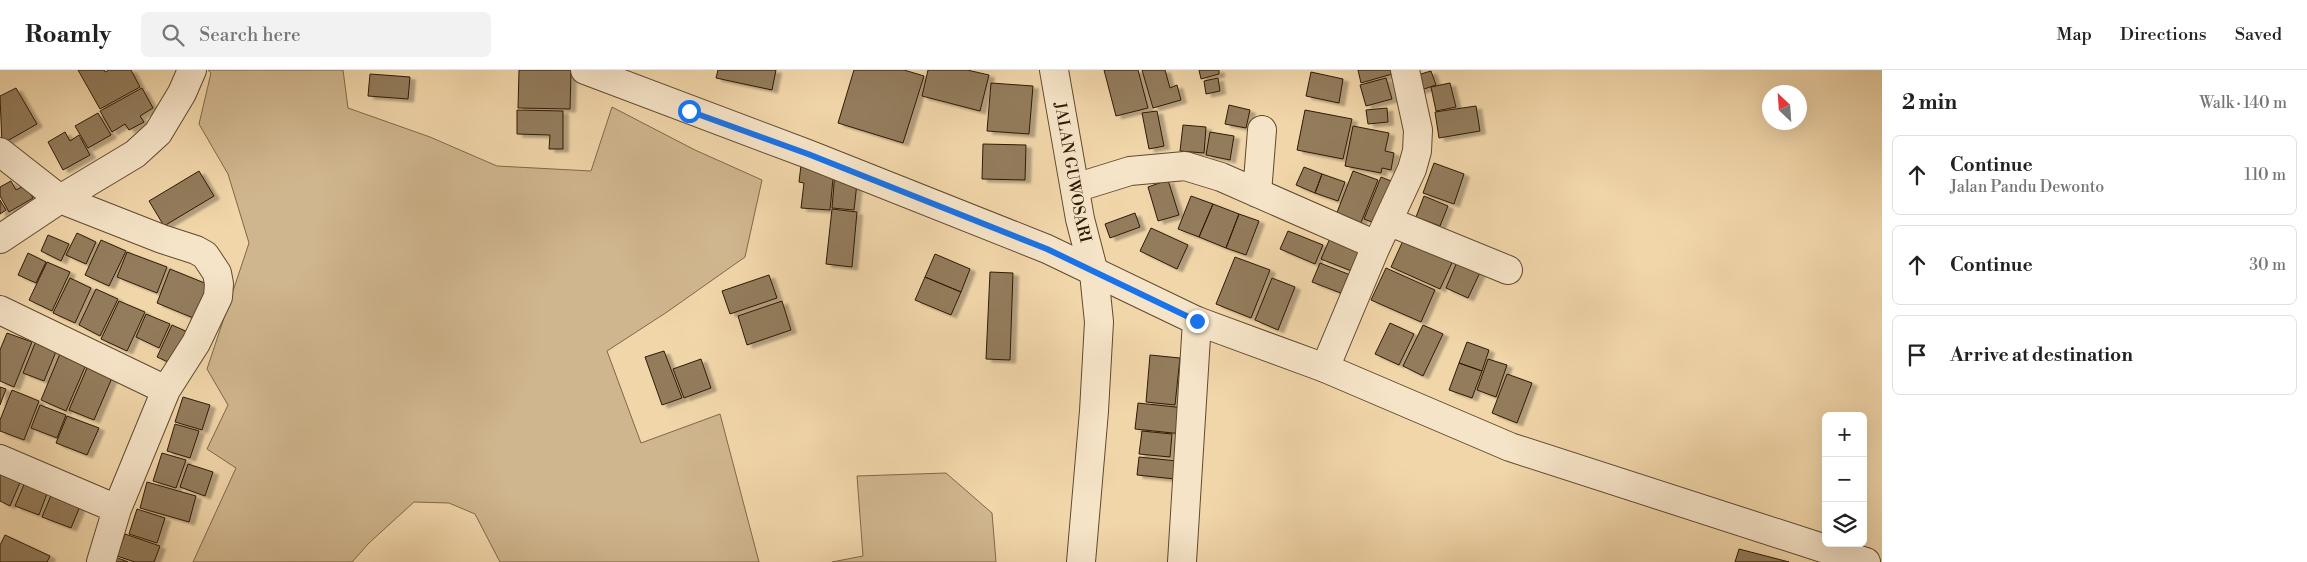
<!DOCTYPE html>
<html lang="en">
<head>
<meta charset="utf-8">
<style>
	:root { --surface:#fff; --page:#f2f2f2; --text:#222; --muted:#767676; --line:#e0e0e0 }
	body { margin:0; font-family:"Libre Bodoni",serif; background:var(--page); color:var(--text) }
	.controls { position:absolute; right:15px; bottom:15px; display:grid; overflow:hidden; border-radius:8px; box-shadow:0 5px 20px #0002 }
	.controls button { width:45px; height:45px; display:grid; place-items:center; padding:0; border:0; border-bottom:1px solid var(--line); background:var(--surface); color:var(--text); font:25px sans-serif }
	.compass { position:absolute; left:1762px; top:15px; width:45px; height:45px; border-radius:50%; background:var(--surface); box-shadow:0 5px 20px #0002; rotate:335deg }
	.stop { position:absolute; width:15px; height:15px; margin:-11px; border:4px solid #1a73e8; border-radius:50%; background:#fff }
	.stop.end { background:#1a73e8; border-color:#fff; box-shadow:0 1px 5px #0008 }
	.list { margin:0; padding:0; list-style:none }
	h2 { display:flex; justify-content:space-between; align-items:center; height:65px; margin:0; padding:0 20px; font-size:21px }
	h2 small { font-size:16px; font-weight:400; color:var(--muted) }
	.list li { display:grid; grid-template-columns:32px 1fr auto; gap:15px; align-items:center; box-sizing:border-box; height:80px; margin:0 10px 10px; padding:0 10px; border:1px solid var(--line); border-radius:8px }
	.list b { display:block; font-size:19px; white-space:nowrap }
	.list p { margin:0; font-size:16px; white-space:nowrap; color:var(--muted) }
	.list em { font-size:16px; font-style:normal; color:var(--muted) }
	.icon { flex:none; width:28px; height:28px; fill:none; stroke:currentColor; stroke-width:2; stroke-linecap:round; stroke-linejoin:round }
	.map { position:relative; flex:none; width:1882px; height:492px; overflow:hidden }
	header { display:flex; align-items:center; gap:30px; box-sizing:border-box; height:70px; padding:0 25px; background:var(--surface); border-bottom:1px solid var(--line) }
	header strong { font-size:24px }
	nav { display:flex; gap:28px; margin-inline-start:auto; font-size:18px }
	.search { width:350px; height:45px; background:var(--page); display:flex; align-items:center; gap:12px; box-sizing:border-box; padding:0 18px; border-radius:8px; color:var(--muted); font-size:19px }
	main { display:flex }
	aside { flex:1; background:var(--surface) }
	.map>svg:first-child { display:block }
</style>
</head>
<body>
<header>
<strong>Roamly</strong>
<div class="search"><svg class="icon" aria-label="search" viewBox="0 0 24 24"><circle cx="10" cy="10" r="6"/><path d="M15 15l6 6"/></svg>Search here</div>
<nav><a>Map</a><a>Directions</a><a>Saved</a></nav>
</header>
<main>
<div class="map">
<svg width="1882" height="492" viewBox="0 0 1882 492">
	<defs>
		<filter id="shadow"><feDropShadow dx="5.5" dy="3" stdDeviation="1" flood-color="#0004"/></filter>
	</defs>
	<rect width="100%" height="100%" fill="#f1d6aa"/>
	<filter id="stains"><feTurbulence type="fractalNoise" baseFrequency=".004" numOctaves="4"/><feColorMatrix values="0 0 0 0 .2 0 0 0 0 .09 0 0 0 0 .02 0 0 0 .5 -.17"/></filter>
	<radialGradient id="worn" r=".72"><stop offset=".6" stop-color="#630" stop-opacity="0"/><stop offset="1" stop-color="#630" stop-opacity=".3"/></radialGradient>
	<!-- green -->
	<path fill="#d0b68e" stroke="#7f684a" d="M 208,0 L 343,0 L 348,38 L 430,67 L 497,96 L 591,101 L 612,37 L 695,80 L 762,110 L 745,187 L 667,242 L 607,281 L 641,373 L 720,344 L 759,492 L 500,492 L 475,444 L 449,433 L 414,432 L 369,473 L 352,492 L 193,492 L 236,398 L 207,379 L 228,335 L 207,299 L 249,173 L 228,104 L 199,54 L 211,3 Z
		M 946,403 L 992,443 L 996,492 L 832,492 L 863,486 L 857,406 Z"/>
	<!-- building -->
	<path fill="#937c5b" stroke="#2e1a05" filter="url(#shadow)" d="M 78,0 L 104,0 L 105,2 L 109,0 L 131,0 L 140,17 L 100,39 Z
		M 519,0 L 571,0 L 570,39 L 518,38 Z
		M 718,0 L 776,0 L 772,20 L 716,8 Z
		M 854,0 L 904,0 L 924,6 L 903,73 L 838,53 Z
		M 928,0 L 967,0 L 989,5 L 980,41 L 922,26 Z
		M 1104,0 L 1138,0 L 1148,38 L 1116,46 Z
		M 1142,0 L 1165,0 L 1170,18 L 1177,15 L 1181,30 L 1153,38 Z
		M 1199,0 L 1219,0 L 1219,4 L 1201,9 Z
		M 1358,0 L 1391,0 L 1392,4 L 1361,13 Z
		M 1431,1 L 1436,15 L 1418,21 L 1414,6 Z
		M 1311,2 L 1343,9 L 1339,33 L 1306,26 Z
		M 370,4 L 410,7 L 408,29 L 368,26 Z
		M 1218,8 L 1220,21 L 1206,24 L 1204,11 Z
		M 1386,8 L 1392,29 L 1366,36 L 1360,15 Z
		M 991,13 L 1033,16 L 1029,64 L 987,61 Z
		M 1450,13 L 1456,37 L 1436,41 L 1431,17 Z
		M 16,18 L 37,54 L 2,74 L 0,26 Z
		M 142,18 L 153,38 L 140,46 L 144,52 L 129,60 L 125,54 L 112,62 L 100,41 Z
		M 1229,35 L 1250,40 L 1246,58 L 1225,54 Z
		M 1476,36 L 1480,61 L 1439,68 L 1435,42 Z
		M 1387,38 L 1388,52 L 1368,54 L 1366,40 Z
		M 517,40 L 563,41 L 563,79 L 549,79 L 550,65 L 517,64 Z
		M 1305,40 L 1352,49 L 1343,89 L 1297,80 Z
		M 1157,41 L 1164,76 L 1149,79 L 1142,43 Z
		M 98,43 L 111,65 L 88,78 L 75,56 Z
		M 1183,55 L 1206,57 L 1204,83 L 1180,81 Z
		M 1353,56 L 1389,63 L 1385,81 L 1394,83 L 1391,100 L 1382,98 L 1381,103 L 1345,96 Z
		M 65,62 L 70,71 L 79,65 L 90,85 L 63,100 L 48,72 Z
		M 1210,62 L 1234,66 L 1230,90 L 1206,85 Z
		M 983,74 L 1026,75 L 1025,110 L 982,109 Z
		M 1434,93 L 1464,104 L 1454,134 L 1423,123 Z
		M 801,95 L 834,98 L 830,140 L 801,138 L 804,113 L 799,112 Z
		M 1304,97 L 1322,104 L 1315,123 L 1296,115 Z
		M 199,101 L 214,126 L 164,156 L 149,131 Z
		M 1353,101 L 1378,110 L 1360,155 L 1336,145 Z
		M 835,102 L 858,104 L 854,140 L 832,138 Z
		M 1322,104 L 1345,112 L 1338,131 L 1315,123 Z
		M 1381,107 L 1396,113 L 1380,155 L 1364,149 Z
		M 1168,110 L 1179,145 L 1158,151 L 1148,117 Z
		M 11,111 L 16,120 L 25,115 L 33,128 L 9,142 L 0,126 L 0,117 Z
		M 1191,126 L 1213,134 L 1199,167 L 1178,159 Z
		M 1424,126 L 1448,136 L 1440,156 L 1416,147 Z
		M 0,130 L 6,140 L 0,144 Z
		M 1213,134 L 1239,144 L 1226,178 L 1199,167 Z
		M 832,139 L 857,142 L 852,197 L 826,194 Z
		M 1135,143 L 1140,157 L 1110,168 L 1105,154 Z
		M 1239,144 L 1259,151 L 1246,185 L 1226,178 Z
		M 1151,158 L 1188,175 L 1177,199 L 1140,181 Z
		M 1288,161 L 1323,175 L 1315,194 L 1280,179 Z
		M 1407,162 L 1456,184 L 1440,219 L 1391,197 Z
		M 77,163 L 96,172 L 86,194 L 66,185 Z
		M 48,165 L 69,174 L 61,191 L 41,181 Z
		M 1331,166 L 1363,178 L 1354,202 L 1321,189 Z
		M 101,170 L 126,181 L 109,216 L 85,205 Z
		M 127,182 L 167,197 L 157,223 L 117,207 Z
		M 28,183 L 46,192 L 36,213 L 18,205 Z
		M 935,184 L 970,199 L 961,222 L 925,207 Z
		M 1460,185 L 1483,196 L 1468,228 L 1446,218 Z
		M 1235,187 L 1270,200 L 1251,248 L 1216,234 Z
		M 47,192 L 70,202 L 52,241 L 29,230 Z
		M 1320,193 L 1353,206 L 1346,225 L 1312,212 Z
		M 1386,198 L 1435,220 L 1421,252 L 1371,230 Z
		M 170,199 L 212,216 L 198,250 L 157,233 Z
		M 990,202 L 1013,203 L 1010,290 L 986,289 Z
		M 769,205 L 777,228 L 730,244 L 722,221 Z
		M 925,207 L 961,222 L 951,245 L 915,230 Z
		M 70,208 L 91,218 L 75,253 L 53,243 Z
		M 1272,208 L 1295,217 L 1278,260 L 1255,250 Z
		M 96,219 L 118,229 L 100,266 L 79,255 Z
		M 119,231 L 145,242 L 127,281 L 101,269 Z
		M 782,231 L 791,260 L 747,275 L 738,246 Z
		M 146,244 L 170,254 L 159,278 L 136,267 Z
		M 1390,253 L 1414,264 L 1399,295 L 1375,284 Z
		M 172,255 L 192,264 L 177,296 L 157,287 Z
		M 1423,255 L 1443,264 L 1423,306 L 1403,296 Z
		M 7,263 L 32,272 L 14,317 L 0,311 L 0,280 Z
		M 36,271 L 57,279 L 44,311 L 23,303 Z
		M 1467,272 L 1489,280 L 1482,301 L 1459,293 Z
		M 62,279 L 88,290 L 66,341 L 41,330 Z
		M 664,281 L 682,328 L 662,335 L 645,287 Z
		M 1150,285 L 1180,288 L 1175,335 L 1146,332 Z
		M 701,289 L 711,318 L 684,328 L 673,299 Z
		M 1488,289 L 1507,295 L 1496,327 L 1477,320 Z
		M 90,291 L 115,301 L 94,350 L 69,340 Z
		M 1459,293 L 1482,301 L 1472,328 L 1449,320 Z
		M 1507,304 L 1532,313 L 1517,353 L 1492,343 Z
		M 0,317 L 6,319 L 0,335 Z
		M 12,320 L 39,331 L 24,370 L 0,361 L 0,350 Z
		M 183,327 L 210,335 L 202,360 L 175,352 Z
		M 1138,333 L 1185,338 L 1182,364 L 1135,359 Z
		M 40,335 L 66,345 L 57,368 L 31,358 Z
		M 67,346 L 99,358 L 87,385 L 56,373 Z
		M 175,354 L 199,361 L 190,388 L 167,381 Z
		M 1142,361 L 1172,364 L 1170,387 L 1139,384 Z
		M 162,383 L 186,390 L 176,418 L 153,411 Z
		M 1139,387 L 1177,391 L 1175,409 L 1137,405 Z
		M 188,394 L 213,402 L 205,426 L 180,417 Z
		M 0,400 L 21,410 L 10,436 L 0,431 Z
		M 25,412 L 48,421 L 39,445 L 15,436 Z
		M 147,412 L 196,426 L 189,452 L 140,438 Z
		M 52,423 L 81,434 L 71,458 L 42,447 Z
		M 137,439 L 165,448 L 157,473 L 129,464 Z
		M 125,464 L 160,476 L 154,492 L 135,492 L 117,486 Z
		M 5,465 L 50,486 L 47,492 L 0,492 L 0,475 Z
		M 1739,479 L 1789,492 L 1735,492 Z
		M 115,487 L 128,492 L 113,492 Z"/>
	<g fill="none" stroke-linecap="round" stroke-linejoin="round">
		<defs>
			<path id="minor" d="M 0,82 L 60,129 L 162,169 L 196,180 L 205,185 L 217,203 L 219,214 L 218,227 L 196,273 L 166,320 L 117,439 L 101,492
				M 1075,118 L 1130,101 L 1185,96 L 1221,107 L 1376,175
				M 1257,123 L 1262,60
				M 1388,151 L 1508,200
				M 0,169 L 60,129 L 135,84 L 158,63 L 182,23 L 192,0
				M 0,240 L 166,320
				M 1325,298 L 1374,181 L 1412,99 L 1417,81 L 1418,60 L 1405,0
				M 0,389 L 117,439
				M 1182,492 L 1197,251"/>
			<g id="tertiary">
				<path d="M 585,0 L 808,84 L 1047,179 L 1197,251 L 1325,298 L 1510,377 L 1866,492"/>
				<path id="s1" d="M 1054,0 L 1080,149 L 1094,203 L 1099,252 L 1094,341 L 1081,492"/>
			</g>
		</defs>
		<!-- minor casing -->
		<use href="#minor" stroke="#5f492e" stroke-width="30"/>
		<!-- tertiary casing -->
		<use href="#tertiary" stroke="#5f492e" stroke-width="30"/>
		<!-- minor -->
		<use href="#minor" stroke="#f6e4c8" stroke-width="28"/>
		<!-- tertiary -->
		<use href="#tertiary" stroke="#f6e4c8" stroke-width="28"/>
	</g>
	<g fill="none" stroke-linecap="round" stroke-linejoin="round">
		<!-- route -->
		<path stroke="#1a73e8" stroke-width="6" d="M 689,41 L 808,84 L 1047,179 L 1197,251"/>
	</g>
	<g text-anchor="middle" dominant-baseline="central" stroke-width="4" stroke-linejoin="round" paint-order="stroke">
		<!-- street labels -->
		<g font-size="16" fill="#2e1a05" stroke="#f6e4c8">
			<text stroke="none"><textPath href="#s1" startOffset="104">JALAN GUWOSARI</textPath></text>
		</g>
	</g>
	<rect width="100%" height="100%" filter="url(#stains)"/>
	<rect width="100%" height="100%" fill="url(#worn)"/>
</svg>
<div class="controls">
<button>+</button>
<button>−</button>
<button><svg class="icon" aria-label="layers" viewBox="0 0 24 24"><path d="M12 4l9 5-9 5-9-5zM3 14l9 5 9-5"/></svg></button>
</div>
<svg class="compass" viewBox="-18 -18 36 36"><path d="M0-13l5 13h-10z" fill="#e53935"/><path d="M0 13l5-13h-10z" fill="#767676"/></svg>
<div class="stop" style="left:689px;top:41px"></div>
<div class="stop end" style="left:1197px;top:251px"></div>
</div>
<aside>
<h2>2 min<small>Walk · 140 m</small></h2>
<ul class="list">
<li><svg class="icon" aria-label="ahead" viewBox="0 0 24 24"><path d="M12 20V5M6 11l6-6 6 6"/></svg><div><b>Continue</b><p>Jalan Pandu Dewonto</p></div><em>110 m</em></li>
<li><svg class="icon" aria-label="ahead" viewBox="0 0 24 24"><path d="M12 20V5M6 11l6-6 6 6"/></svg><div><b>Continue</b></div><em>30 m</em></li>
<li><svg class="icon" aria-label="arrive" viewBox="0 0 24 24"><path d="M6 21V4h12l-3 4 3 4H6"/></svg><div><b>Arrive at destination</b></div></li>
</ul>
</aside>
</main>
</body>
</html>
